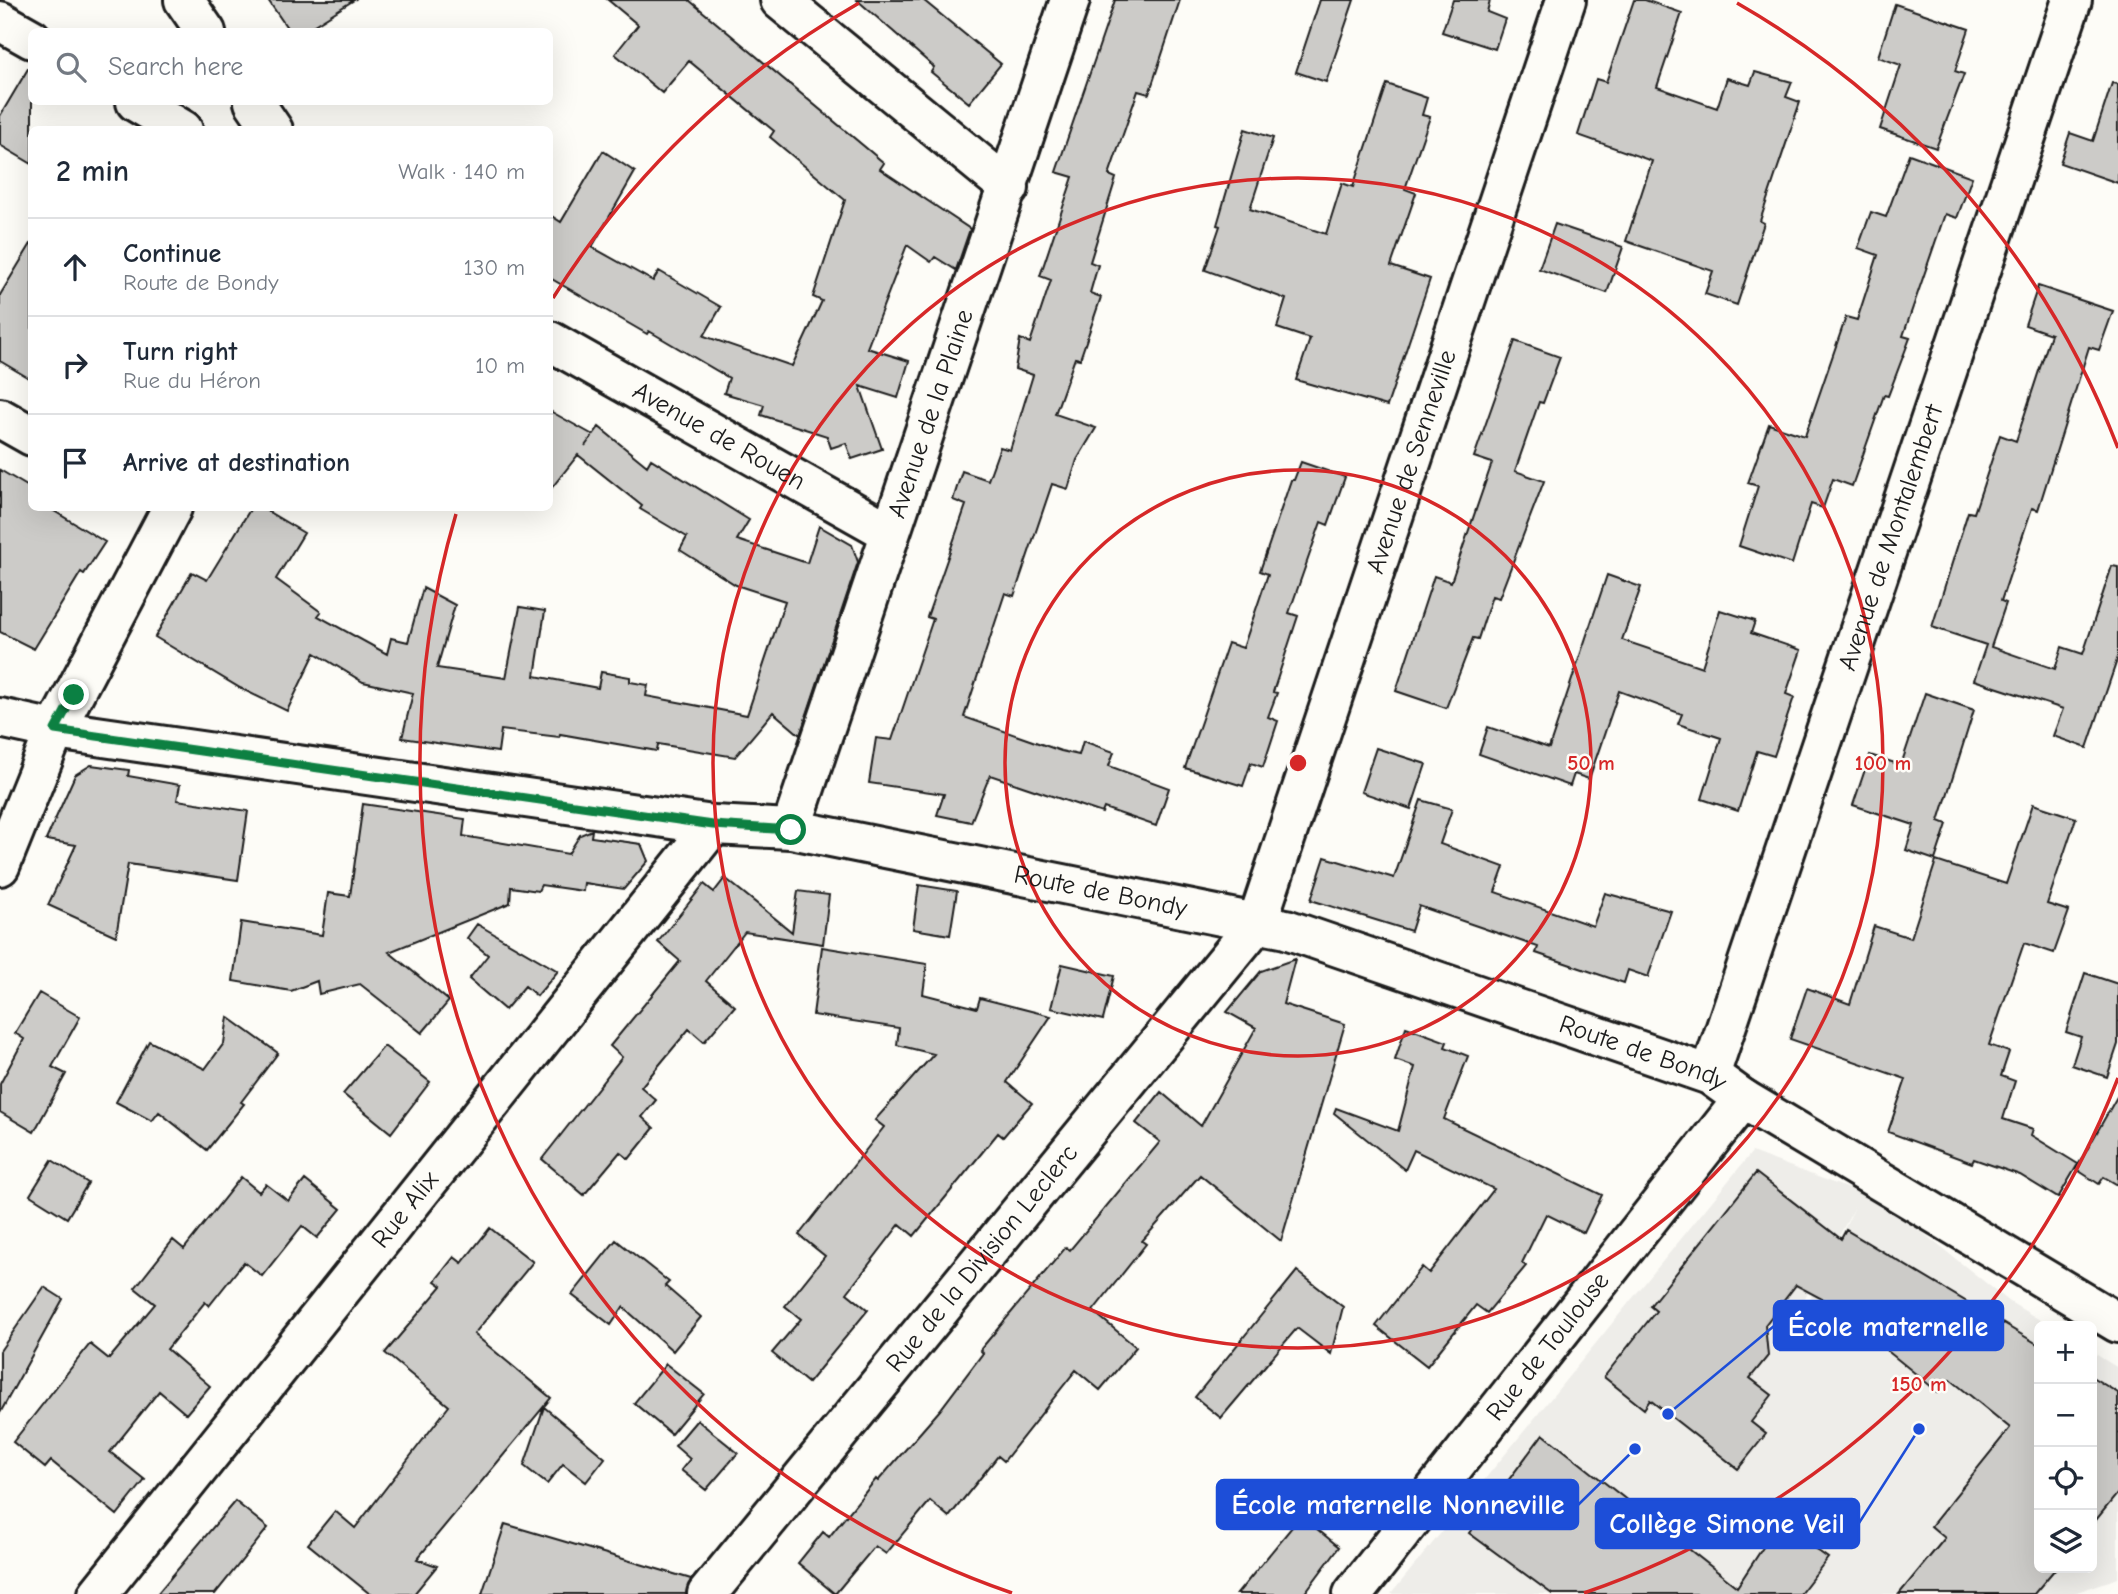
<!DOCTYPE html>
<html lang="en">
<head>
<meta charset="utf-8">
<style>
	:root { --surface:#fff; --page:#f6f6f7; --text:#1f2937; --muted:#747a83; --line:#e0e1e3 }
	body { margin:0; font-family:"Comic Neue",sans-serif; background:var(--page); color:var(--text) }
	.controls { position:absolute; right:21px; bottom:21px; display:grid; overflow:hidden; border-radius:10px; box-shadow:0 7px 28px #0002 }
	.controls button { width:63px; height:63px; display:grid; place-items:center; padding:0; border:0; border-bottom:2px solid var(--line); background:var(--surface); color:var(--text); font:35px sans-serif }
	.stop { position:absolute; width:21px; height:21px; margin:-16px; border:5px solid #0b8043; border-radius:50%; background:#fff }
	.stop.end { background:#0b8043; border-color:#fff; box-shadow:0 2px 7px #0008 }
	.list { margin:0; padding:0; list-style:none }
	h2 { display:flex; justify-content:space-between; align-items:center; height:91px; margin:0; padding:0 28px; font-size:30px }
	h2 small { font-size:23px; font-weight:400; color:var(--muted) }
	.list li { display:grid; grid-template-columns:46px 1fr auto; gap:21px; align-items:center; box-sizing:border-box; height:98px; padding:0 28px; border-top:2px solid var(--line) }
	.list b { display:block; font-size:26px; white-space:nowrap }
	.list p { margin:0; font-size:23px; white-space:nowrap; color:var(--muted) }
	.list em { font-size:23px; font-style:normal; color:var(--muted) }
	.icon { flex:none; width:38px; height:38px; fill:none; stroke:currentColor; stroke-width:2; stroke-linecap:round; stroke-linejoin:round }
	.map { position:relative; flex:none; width:2118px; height:1594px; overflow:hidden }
	.search { position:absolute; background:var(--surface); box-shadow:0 7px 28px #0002; left:28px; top:28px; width:525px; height:77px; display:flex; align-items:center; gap:18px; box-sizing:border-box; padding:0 24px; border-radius:10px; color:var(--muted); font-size:26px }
	.panel { position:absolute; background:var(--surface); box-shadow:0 7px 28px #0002; left:28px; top:126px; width:525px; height:385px; border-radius:10px }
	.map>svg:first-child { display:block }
</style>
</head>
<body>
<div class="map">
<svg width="2118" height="1594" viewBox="0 0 2118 1594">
	<rect width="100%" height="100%" fill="#fdfcf7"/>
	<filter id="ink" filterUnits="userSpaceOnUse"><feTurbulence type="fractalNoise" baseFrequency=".0143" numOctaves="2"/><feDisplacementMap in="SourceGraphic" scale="14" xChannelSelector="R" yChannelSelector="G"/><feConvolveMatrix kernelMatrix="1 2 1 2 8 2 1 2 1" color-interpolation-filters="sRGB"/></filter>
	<g filter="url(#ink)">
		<!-- built -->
		<path fill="#eeede9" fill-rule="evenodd" d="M 1752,1152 L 1862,1194 L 1908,1221 L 2010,1302 L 2050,1326 L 2039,1326 L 2039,1568 L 2092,1568 L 2092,1352 L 2118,1368 L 2118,1578 L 2071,1594 L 1391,1594 ZM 1855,1207 L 1792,1336 L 1784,1337 L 1784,1336 Z"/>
		<!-- building -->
		<path fill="#cccbc8" stroke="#1c1c1c" stroke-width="2" d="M 268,0 L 354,0 L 303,32 L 290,32 Z
			M 608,0 L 689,0 L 884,163 L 880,169 L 970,229 L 956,270 L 935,257 L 931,262 L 907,245 L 867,348 L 909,361 L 898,398 L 860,386 L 882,449 L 852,459 L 846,443 L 831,448 L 827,436 L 761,415 L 764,405 L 724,393 L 729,378 L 649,331 L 647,334 L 550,278 L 550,215 L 561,222 L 603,151 L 635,172 L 592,247 L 653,281 L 659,271 L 721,307 L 704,336 L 792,366 L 822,301 L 813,297 L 845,200 L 770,137 L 774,131 L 689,61 L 662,93 L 615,54 L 638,25 Z
			M 857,0 L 923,0 L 1001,64 L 969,103 L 931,72 L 934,67 Z
			M 1115,0 L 1180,0 L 1149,94 L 1138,91 L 1109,175 L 1116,178 L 1090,262 L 1098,265 L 1090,293 L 1101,297 L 1080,359 L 1075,358 L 1055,414 L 1096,428 L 1077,460 L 1068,489 L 1052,484 L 1014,596 L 1005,593 L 964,717 L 1061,751 L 1079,755 L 1083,741 L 1114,752 L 1109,766 L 1169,788 L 1156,826 L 1104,808 L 1102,813 L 990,775 L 971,822 L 937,815 L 944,794 L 869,783 L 876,738 L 892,740 L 933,619 L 927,617 L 966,505 L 953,500 L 962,471 L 988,480 L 1000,447 L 1010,450 L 1033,375 L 1015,369 L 1020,339 L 1030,343 L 1051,280 L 1040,276 L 1073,177 L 1056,172 Z
			M 1320,0 L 1354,0 L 1326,82 L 1296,72 Z
			M 1453,0 L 1490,0 L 1487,12 L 1505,19 L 1495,49 L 1442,32 Z
			M 1634,0 L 1645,0 L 1682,13 L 1657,87 L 1717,108 L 1727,78 L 1750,85 L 1755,72 L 1792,82 L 1786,97 L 1800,102 L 1760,221 L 1764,223 L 1737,305 L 1705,294 L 1713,271 L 1626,241 L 1652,161 L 1578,135 L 1596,79 L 1606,82 Z
			M 1895,4 L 1969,29 L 1955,71 L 1964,74 L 1936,148 L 1880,129 L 1901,65 L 1878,57 Z
			M 32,62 L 32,164 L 0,145 L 0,116 Z
			M 2112,83 L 2118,84 L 2118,183 L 2060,163 L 2070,133 L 2093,141 Z
			M 1387,84 L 1427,98 L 1422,115 L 1430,117 L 1405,189 L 1416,193 L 1391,266 L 1430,279 L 1387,406 L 1296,380 L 1310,339 L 1277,328 L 1286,299 L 1205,270 L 1220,226 L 1217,225 L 1245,129 L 1273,138 L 1250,209 L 1326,234 L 1342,183 L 1353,187 Z
			M 1909,154 L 1972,177 L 1957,218 L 1945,214 L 1903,336 L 1910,338 L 1888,396 L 1884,395 L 1852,486 L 1833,479 L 1823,508 L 1811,504 L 1792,564 L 1739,546 L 1758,486 L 1748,483 L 1769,424 L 1805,436 L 1846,317 L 1857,320 L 1878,255 L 1858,248 L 1871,212 L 1886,217 Z
			M 1555,224 L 1623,247 L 1607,293 L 1539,269 Z
			M 32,242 L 32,380 L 0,361 L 0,295 Z
			M 2038,286 L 2113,311 L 2099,350 L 2089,347 L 2038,510 L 2032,508 L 2001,601 L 2006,603 L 1991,647 L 2055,669 L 2062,647 L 2083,654 L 2112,566 L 2118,567 L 2118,657 L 2087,748 L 2053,736 L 2063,709 L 1974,680 L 1986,645 L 1932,627 L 1968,512 L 1974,513 L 2000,435 L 2016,441 L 2051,334 L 2025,325 Z
			M 1515,341 L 1560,357 L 1543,403 L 1539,402 L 1515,471 L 1544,481 L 1499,598 L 1492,596 L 1478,639 L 1473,638 L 1446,708 L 1396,691 L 1434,576 L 1451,582 L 1492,463 L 1474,457 Z
			M 550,411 L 593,435 L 585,446 L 599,427 L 647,466 L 651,459 L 749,520 L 737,540 L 807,563 L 819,526 L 852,545 L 858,562 L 800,735 L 773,712 L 735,757 L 658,744 L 657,751 L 560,734 L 559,737 L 501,730 L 498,752 L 402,738 L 413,693 L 363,682 L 315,653 L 287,711 L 240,688 L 155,637 L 192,572 L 207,580 L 251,508 L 262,508 L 304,533 L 276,579 L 321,612 L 318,616 L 387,654 L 391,638 L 408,642 L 423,588 L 455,605 L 437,668 L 506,678 L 520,607 L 545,611 L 535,676 L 598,688 L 601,672 L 630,677 L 630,682 L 648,685 L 646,696 L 747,715 L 785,601 L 736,585 L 680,550 L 687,537 L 640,509 L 642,506 L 578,455 L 550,490 Z
			M 1301,462 L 1345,477 L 1328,525 L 1321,522 L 1289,613 L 1298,616 L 1273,692 L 1277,693 L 1268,717 L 1278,721 L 1263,767 L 1251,763 L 1243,786 L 1185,768 L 1228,643 L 1243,648 L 1268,574 L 1260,571 L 1291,480 L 1294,480 Z
			M 0,470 L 32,489 L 32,508 L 49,508 L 105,542 L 84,574 L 81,572 L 34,649 L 0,632 Z
			M 1607,575 L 1641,587 L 1622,640 L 1702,667 L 1720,610 L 1755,621 L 1751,633 L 1801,650 L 1786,694 L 1794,697 L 1774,756 L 1757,751 L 1738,811 L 1702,799 L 1721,738 L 1678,724 L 1682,714 L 1619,691 L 1589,779 L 1574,774 L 1570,786 L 1479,754 L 1488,727 L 1549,748 Z
			M 1925,693 L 1974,710 L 1939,821 L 1947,824 L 1935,860 L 1906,850 L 1914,825 L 1853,805 L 1870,755 L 1901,765 Z
			M 1376,748 L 1426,764 L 1411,809 L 1361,792 Z
			M 91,765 L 129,770 L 128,776 L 180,785 L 177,800 L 248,811 L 238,880 L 128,864 L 116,936 L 48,905 L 76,845 L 46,840 L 75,775 Z
			M 1421,800 L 1452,809 L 1440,844 L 1504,867 L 1495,892 L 1593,926 L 1605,893 L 1671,911 L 1648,977 L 1628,970 L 1624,983 L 1536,953 L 1538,947 L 1419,906 L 1411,931 L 1311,900 L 1325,857 L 1394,878 Z
			M 363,804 L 465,819 L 463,836 L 568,854 L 580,835 L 592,830 L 591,837 L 641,844 L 648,861 L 624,889 L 584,883 L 583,891 L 541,885 L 538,891 L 511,887 L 510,903 L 389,952 L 449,1001 L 422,1033 L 360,984 L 319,994 L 317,981 L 291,991 L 233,981 L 241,922 L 322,935 L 328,893 L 350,896 Z
			M 2033,804 L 2076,818 L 2047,904 L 2069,911 L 2054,953 L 2024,943 L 1989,1045 L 2009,1052 L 2001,1076 L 2015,1081 L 2003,1119 L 2033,1129 L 2031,1135 L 2078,1164 L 2058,1198 L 2020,1175 L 1974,1159 L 1972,1163 L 1888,1132 L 1906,1079 L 1790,1039 L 1807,988 L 1850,1004 L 1874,926 L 1911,938 L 1936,861 L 2006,884 Z
			M 725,878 L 792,932 L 798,891 L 829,895 L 823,944 L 745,932 L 706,981 L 735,1006 L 704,1042 L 689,1029 L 641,1087 L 656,1100 L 642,1117 L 654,1128 L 629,1159 L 620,1152 L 584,1195 L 542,1159 L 622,1057 L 610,1046 L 680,961 L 658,942 L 704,884 L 714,892 Z
			M 919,885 L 957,891 L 950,935 L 913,929 Z
			M 477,924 L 558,971 L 537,996 L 525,986 L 505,1010 L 469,979 L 488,955 L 467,938 Z
			M 822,947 L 927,964 L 923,994 L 977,1008 L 980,998 L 1051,1016 L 1007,1082 L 1032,1103 L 1003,1137 L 998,1133 L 914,1236 L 900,1224 L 847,1293 L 868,1310 L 808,1383 L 772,1353 L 801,1319 L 785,1306 L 825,1256 L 799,1235 L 884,1127 L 875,1120 L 934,1054 L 897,1045 L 899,1028 L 813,1015 Z
			M 1295,959 L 1283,1004 L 1345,1024 L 1281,1241 L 1200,1175 L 1142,1241 L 1146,1244 L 1093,1311 L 1136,1347 L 1100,1390 L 1076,1370 L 1004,1461 L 998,1456 L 949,1517 L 930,1501 L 886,1554 L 875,1546 L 835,1594 L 798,1563 L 823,1532 L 829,1537 L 876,1479 L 878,1481 L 940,1410 L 983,1353 L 980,1350 L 1066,1247 L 1070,1250 L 1160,1142 L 1136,1123 L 1161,1092 L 1201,1126 L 1256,1028 L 1227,1012 L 1261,971 Z
			M 1062,964 L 1114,976 L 1103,1020 L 1051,1008 Z
			M 2085,973 L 2118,984 L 2118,1044 L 2107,1077 L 2072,1065 L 2081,1037 L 2066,1032 Z
			M 39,993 L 80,1017 L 52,1067 L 66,1074 L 34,1132 L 0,1112 L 0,1084 L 24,1039 L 15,1033 Z
			M 228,1017 L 278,1053 L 241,1102 L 244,1104 L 207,1150 L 159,1112 L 152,1121 L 116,1102 L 149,1041 L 205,1069 L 224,1043 Z
			M 1406,1027 L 1447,1042 L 1445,1047 L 1468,1056 L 1444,1119 L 1602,1195 L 1584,1233 L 1546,1214 L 1522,1263 L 1526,1266 L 1487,1313 L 1476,1305 L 1427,1366 L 1376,1326 L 1422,1267 L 1429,1273 L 1494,1189 L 1414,1150 L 1405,1170 L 1334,1113 L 1336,1108 L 1398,1131 L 1415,1067 L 1395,1060 Z
			M 384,1046 L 430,1082 L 391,1133 L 343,1094 Z
			M 2118,1095 L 2118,1185 L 2104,1177 L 2099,1184 L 2076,1169 Z
			M 52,1160 L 88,1183 L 67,1218 L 30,1195 Z
			M 1756,1173 L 1841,1239 L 1846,1230 L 2039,1345 L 2039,1568 L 2056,1568 L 2034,1594 L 1899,1594 L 1945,1538 L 1931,1526 L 2010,1428 L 1950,1379 L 1938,1392 L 1826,1301 L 1796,1285 L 1765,1325 L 1768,1356 L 1750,1378 L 1772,1395 L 1751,1422 L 1766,1434 L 1738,1469 L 1650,1400 L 1644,1409 L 1604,1377 L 1656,1311 L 1650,1306 Z
			M 241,1177 L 259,1192 L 266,1184 L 288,1201 L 305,1180 L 341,1209 L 317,1238 L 302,1226 L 262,1276 L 244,1262 L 209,1306 L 205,1302 L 167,1349 L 210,1386 L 186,1414 L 159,1391 L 110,1452 L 145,1480 L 117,1515 L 51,1461 L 45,1468 L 13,1442 L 90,1344 L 109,1359 L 155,1304 L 135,1288 L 173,1240 L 184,1249 Z
			M 490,1228 L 533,1262 L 474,1334 L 551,1398 L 417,1559 L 437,1566 L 414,1594 L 370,1594 L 308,1544 L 335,1511 L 355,1528 L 449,1406 L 385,1353 L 442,1286 L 435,1281 L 454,1257 L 462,1263 Z
			M 616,1240 L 669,1282 L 665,1286 L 701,1317 L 673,1351 L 623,1307 L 611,1325 L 572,1295 Z
			M 1297,1271 L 1343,1307 L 1331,1354 L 1297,1328 L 1221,1418 L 1195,1397 Z
			M 44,1287 L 63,1299 L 0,1413 L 0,1351 Z
			M 666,1364 L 704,1394 L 671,1434 L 634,1403 Z
			M 2092,1377 L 2118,1393 L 2118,1493 L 2092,1525 Z
			M 544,1407 L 605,1458 L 586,1482 L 563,1464 L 547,1484 L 524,1466 Z
			M 697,1420 L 738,1453 L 706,1490 L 681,1470 L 690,1459 L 675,1446 Z
			M 1543,1434 L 1737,1587 L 1779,1523 L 1828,1558 L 1800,1594 L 1552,1594 L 1469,1533 Z
			M 235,1501 L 268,1528 L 215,1594 L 157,1594 Z
			M 1301,1516 L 1339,1547 L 1304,1594 L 1237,1594 Z
			M 505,1524 L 691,1579 L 686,1594 L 482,1594 Z"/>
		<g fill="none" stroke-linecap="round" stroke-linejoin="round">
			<defs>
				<g id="minor">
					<path d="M 184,0 L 206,32"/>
					<path d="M 780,0 L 1009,188"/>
					<path d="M 0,21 L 32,39"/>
					<path d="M 136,102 L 183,130"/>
					<path d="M 254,102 L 273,130"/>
					<path id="s1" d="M 550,341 L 889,532"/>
					<path d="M 0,418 L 32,436"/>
					<path id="s2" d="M 0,718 L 55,730 L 713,825 L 791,829 L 1286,929 L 1710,1075 L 1743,1099 L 2118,1323"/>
					<path id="s3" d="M 791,829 L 1070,0"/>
					<path d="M 0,866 L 55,730 L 172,508"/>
					<path id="s4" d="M 1710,1075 L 2072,0"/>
					<path id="s5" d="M 98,1594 L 713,825"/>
					<path id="s6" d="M 707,1594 L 1257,923 L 1566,0"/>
					<path id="s7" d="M 1353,1594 L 1743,1099"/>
				</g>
			</defs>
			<!-- minor casing -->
			<use href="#minor" stroke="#1c1c1c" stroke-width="44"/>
			<!-- minor -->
			<use href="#minor" stroke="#fdfcf7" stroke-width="38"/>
		</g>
	</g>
	<g fill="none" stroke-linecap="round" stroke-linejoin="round" filter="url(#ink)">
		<!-- route -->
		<path stroke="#0b8043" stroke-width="9" d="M 74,695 L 55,730 L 713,825 L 791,830"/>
	</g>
	<!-- distance rings -->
	<g fill="none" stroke="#d62828" stroke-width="3.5">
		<circle cx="1298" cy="763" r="293"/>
		<circle cx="1298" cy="763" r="585"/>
		<path d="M2118 1078A878 878 0 0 1 1584 1593M1012 1593A878 878 0 0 1 456 514M553 298A878 878 0 0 1 859 3M1737 3A878 878 0 0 1 2118 448"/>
	</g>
	<g text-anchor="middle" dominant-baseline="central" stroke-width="5" stroke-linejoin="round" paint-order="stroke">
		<!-- street labels -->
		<g font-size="26" fill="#1c1c1c" stroke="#fdfcf7">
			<text stroke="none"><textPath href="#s3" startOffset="438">Avenue de la Plaine</textPath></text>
			<text stroke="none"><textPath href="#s1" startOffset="194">Avenue de Rouen</textPath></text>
			<text stroke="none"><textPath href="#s6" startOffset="1354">Avenue de Senneville</textPath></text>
			<text stroke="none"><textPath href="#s4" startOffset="567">Avenue de Montalembert</textPath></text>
			<text stroke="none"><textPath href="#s2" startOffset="1115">Route de Bondy</textPath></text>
			<text stroke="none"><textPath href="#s2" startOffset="1682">Route de Bondy</textPath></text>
			<text stroke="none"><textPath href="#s5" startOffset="492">Rue Alix</textPath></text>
			<text stroke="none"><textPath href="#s6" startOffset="434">Rue de la Division Leclerc</textPath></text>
			<text stroke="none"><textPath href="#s7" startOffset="315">Rue de Toulouse</textPath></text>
		</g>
	</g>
	<circle cx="1298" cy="763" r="10" fill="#d62828" stroke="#fdfcf7" stroke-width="3.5"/>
	<g font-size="21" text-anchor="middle" font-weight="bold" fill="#d62828" stroke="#fdfcf7" stroke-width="5" stroke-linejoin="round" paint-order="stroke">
		<text x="1591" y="770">50 m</text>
		<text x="1883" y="770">100 m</text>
		<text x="1919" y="1391">150 m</text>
	</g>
	<!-- callouts -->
	<path fill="none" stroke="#1d4ed8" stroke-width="2.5" d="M1668 1414L1774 1326M1635 1449L1578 1505M1919 1429L1859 1523"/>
	<g fill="#1d4ed8" stroke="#fdfcf7" stroke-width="2.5">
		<circle cx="1668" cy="1414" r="7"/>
		<circle cx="1635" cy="1449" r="7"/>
		<circle cx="1919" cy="1429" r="7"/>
	</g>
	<g fill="#1d4ed8" stroke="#1d4ed8" stroke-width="2.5">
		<rect x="1774" y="1301" width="229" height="49" rx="7"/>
		<rect x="1217" y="1480" width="361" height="49" rx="7"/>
		<rect x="1596" y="1499" width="263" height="49" rx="7"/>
	</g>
	<g font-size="28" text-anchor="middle" font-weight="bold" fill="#fff">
		<text x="1888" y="1336">École maternelle</text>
		<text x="1398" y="1514">École maternelle Nonneville</text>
		<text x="1727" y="1533">Collège Simone Veil</text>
	</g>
</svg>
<div class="controls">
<button>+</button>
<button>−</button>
<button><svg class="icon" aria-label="locate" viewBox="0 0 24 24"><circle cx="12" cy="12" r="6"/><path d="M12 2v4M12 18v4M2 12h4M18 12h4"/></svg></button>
<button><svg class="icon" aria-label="layers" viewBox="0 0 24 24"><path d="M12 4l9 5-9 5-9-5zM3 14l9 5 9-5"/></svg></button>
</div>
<div class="stop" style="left:791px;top:830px"></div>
<div class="stop end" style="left:74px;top:695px"></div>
<div class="search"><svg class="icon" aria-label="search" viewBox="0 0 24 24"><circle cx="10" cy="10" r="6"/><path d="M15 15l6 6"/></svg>Search here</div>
<section class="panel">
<h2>2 min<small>Walk · 140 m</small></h2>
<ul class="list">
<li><svg class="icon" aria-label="ahead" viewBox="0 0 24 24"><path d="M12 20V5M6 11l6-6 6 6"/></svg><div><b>Continue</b><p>Route de Bondy</p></div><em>130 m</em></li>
<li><svg class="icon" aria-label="right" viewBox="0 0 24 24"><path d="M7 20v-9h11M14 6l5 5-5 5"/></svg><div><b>Turn right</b><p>Rue du Héron</p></div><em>10 m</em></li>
<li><svg class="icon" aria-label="arrive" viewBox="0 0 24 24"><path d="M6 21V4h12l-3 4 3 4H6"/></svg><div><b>Arrive at destination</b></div></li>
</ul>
</section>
</div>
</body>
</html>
